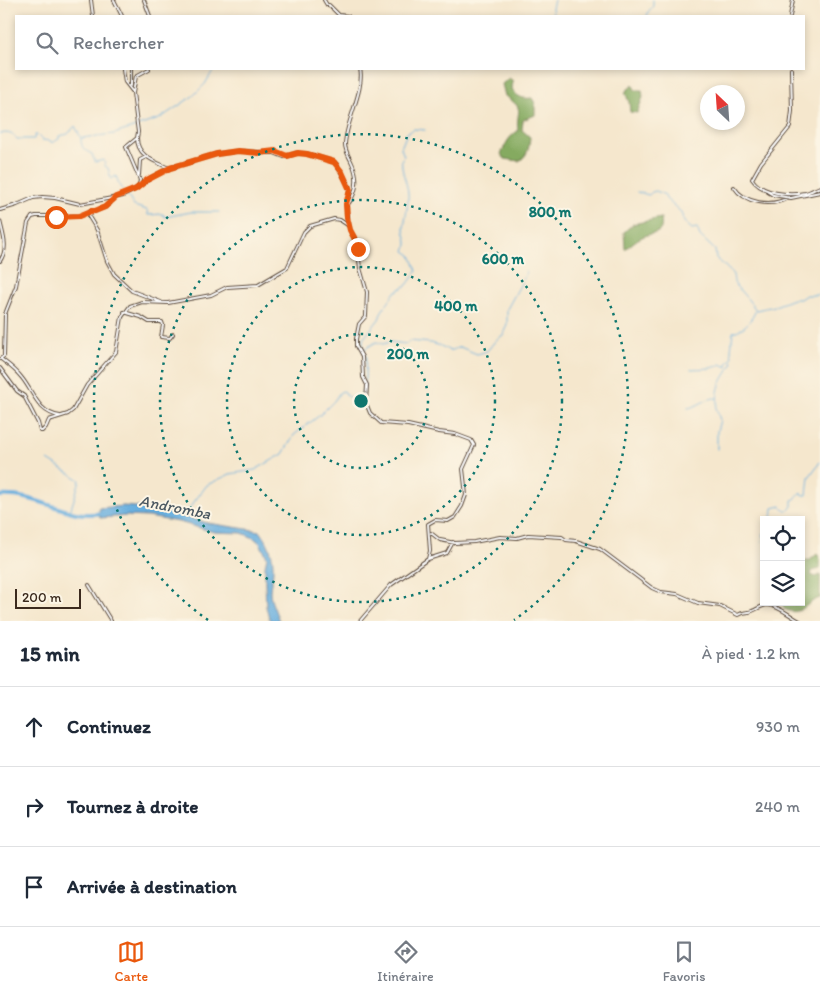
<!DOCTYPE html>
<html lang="fr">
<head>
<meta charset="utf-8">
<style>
	:root { --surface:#fff; --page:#f2f2f3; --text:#1f2937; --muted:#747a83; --line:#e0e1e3; --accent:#ea580c }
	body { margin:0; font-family:Itim,sans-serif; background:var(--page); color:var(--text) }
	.controls { position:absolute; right:15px; bottom:15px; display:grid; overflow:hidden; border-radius:0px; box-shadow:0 2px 8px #0003 }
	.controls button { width:45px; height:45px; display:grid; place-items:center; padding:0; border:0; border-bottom:1px solid var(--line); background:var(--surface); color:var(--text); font:25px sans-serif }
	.compass { position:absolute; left:700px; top:85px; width:45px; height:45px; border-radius:50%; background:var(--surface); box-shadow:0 2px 8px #0003; rotate:335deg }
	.scale { position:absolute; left:15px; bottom:12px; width:66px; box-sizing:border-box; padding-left:5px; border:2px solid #3b2a1e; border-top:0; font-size:14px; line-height:18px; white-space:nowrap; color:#3b2a1e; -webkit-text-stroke:4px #fcf5e5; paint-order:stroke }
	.stop { position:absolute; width:15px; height:15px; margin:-11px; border:4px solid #ea580c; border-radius:50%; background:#fff }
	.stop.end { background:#ea580c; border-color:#fff; box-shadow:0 1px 5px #0008 }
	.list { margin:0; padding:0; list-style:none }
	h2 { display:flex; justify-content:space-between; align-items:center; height:65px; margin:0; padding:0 20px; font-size:21px }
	h2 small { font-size:16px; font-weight:400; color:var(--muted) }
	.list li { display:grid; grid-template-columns:32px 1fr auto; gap:15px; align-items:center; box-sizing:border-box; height:80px; padding:0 20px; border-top:1px solid var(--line) }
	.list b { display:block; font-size:19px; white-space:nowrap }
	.list em { font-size:16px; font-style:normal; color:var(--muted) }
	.icon { flex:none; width:28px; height:28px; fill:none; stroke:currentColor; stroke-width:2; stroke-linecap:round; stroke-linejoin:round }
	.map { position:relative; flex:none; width:820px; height:621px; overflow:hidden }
	.search { position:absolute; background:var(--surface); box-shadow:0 2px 8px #0003; left:15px; right:15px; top:15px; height:55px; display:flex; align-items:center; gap:12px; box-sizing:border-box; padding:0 18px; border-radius:0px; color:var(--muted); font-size:19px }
	.sheet { height:305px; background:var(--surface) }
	nav { display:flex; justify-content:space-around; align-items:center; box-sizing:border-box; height:70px; border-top:1px solid var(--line); background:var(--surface); font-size:14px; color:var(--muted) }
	nav a { display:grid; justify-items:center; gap:2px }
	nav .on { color:var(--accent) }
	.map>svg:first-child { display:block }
</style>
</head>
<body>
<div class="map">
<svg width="820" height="621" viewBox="0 0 820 621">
	<rect width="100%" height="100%" fill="#fcf5e5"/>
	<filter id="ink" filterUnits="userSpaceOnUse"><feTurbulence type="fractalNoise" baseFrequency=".02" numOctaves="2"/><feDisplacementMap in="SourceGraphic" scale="10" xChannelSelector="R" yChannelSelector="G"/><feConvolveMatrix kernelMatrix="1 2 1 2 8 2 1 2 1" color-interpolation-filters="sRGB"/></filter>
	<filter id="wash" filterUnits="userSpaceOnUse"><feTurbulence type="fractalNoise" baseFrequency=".0096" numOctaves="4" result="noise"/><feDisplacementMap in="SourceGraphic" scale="20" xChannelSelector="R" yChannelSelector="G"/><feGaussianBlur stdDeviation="1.12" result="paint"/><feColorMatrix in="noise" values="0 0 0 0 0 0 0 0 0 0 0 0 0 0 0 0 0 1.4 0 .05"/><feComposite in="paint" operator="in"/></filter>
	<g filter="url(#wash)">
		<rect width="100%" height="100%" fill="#f5e7cd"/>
		<!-- forest -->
		<path fill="#85aa60" stroke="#606a3f" d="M 509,78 L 513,81 L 512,90 C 519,98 523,99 532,98 L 535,103 L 535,115 L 523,120 L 522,130 L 530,137 C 529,147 528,156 519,161 L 505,159 L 501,154 C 506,144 508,137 518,131 C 515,110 527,110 505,96 L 502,84 Z
			M 633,85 L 635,90 L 642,90 L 643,97 L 637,113 L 630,112 L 629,102 L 625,92 Z
			M 661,218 C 664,237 654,231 642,237 C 635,240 631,245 625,249 L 624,232 L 633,224 Z
			M 817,554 L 820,559 L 820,569 L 812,571 L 811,575 L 816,577 L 820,575 L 820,598 C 804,603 802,617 784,609 L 782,602 L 801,602 L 801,566 L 803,562 L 810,560 Z"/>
		<!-- water -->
		<path fill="#68aede" stroke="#526c7e" d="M 124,506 L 159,509 L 207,523 L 260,531 C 269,543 274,555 273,571 C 273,578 270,584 270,591 C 270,602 276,611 279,621 L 270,621 L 266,607 L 265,583 L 265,566 L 267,557 L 260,543 L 254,538 L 242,533 L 214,532 L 179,522 L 148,517 L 126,516 L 100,518 L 99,508 Z"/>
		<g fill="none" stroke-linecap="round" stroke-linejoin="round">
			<!-- stream -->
			<path stroke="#68aede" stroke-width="1" d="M 553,16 L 552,8 L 554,0
				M 647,16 L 648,12 L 653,6 L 653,0
				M 138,126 L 159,119 L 193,96 L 205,84 L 214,69
				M 0,134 C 7,132 12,133 17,139 L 34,139 L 35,135 L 37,135 L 42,140 L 51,141 L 52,143 L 59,139 L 59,136 L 68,134 L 75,126 L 81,138 L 114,134 L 136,127
				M 81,138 C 81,148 84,150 92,154 L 95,162 L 104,160 L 105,166 L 108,168 L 111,179 L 116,176 L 120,187 L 126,193
				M 637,192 L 649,195 L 652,192 L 656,191 L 665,195 L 666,199 L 681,212 L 684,222 L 692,229 L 697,228 L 700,236 L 715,250 L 716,258 C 718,260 732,272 733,275 C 734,279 733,282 736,286 C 743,294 750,301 756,310
				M 127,195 L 134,206 L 147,210 L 148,215 L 163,214 L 165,217 L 191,212 L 219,212
				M 363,350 L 363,339 L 379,319 L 382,311 L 395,292 L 407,285 L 417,271 L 411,255 L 405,251 C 406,248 407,246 407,243 C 407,238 404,233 404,228 C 405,218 409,202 408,193 C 407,181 400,170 402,158 L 404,156 L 401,148 L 407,133 L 414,129 L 425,130
				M 691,369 C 701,368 713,370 721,364 L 727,367 L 727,364 L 732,358 L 731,350 L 733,332 C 745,329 751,321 756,310 L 775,306 L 793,299 L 800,299 L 806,295 L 817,295 L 820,293
				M 365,380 L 366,356 L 363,350 L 376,342 L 383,344 L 390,342 L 407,344 L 409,341 L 431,343 L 441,346 L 450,351 L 460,347 L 477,354 L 481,353 L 487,351 L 496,340 L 503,335 L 507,324 L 507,309 L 525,276 L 526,271
				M 688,408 C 698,407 707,397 717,398
				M 717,449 L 717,431 L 720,420 L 716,408 C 718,402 717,399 718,392 C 720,380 728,372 733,362 L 732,361
				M 48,460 L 80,480 L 70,512
				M 184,515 L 207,485 L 230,474 L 255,470 L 283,454 L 294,435 L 320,415 L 334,401 L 340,392 L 344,391 L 348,397 L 358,399 L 364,389 L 364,382
				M 772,520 L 773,508 L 781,506 L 785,510 L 789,510 L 792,506 L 792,500 L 795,499 L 800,493 L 804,495 L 807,495 L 809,477 L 820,462
				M 762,541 L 764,533"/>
			<!-- river -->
			<path stroke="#68aede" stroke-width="4" d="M 0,496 C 28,494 50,507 76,513 C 85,515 95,514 104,513"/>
		</g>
	</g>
	<g filter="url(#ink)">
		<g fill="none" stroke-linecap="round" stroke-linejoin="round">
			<defs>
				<path id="minor" d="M 91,0 L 93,16
					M 114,0 L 122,16
					M 144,0 L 150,16
					M 324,0 L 327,5 L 329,5 L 339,15 L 348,16
					M 790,16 L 793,0
					M 123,69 L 125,82 L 132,91
					M 791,69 L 792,111 L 790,127 L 761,163 L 752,179 C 762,194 788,196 805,193 C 810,192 815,189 820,187
					M 131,86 L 131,69
					M 137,138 C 137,156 154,161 169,168
					M 139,175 L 140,160 L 146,157
					M 139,186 L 152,177 L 170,168 L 217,154 L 238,151 L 274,153 L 284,157 L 297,153 L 307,154 L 334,162 L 337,165 L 349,186 L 349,197 L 346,204 L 347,217 L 350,230 L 357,243 L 360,268 L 367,292 L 366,316 L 359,324 L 356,339 L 356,346 L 362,357 L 363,377 L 367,385 L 366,403 L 370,413 L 381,423 L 408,425 L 439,432 L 455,434 L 471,440 L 474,445 L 463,469 L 466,495 L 462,506 L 455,517 L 448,521 L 435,520 L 428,524 L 430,551 L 428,559 L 391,585 L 360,621
					M 734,187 C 744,203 772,208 789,197
					M 768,192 L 773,195 L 791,198 L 820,192
					M 116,197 L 105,207 L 91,213 L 89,217 L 97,230 L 107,261 L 114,274 L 132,291 L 161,302
					M 347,206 C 357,193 359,178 352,163 C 349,156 345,151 345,144 C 346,121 365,89 360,69
					M 0,210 L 17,205 L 33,198 L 42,197 L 55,198 L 80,204 L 123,196 L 136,189 L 139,186 L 140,180 L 126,147 L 137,138 L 138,132 L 133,93 L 136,76 L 149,69
					M 0,221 C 3,235 9,248 0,261
					M 124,312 L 141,317 L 149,322 L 162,322 L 163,325 L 161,337 L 170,338 L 173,334
					M 0,359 L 4,356 L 5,314 L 16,286 L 28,223 L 32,217 L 36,216 L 79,216 L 91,211 L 95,211
					M 1,359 C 9,365 16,370 22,378 C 34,393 38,413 60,416
					M 0,368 L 17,391 L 24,396 L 38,423 L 40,431 L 42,431 L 46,427 L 49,420 L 68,414 L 73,410 L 87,385 L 116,352 L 122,317 L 130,306 L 142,302 L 168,303 L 211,295 L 227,287 L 258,285 L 287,268 L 304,232 L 310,226 L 334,219 L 340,220 L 349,226
					M 431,533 L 440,540 L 455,543 L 474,542 L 500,537 L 517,538 L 528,535 L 562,537 L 566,540 L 576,541 L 600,549 L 652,588 L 661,592 L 677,594 L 698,603 L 720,606 L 738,615 C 742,612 744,613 749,612 C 755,611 761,605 768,605 C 779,606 790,616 800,621
					M 428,559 L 447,553 L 453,542
					M 89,585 L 111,621"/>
			</defs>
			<!-- minor casing -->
			<use href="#minor" stroke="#574638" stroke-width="4"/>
			<!-- minor -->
			<use href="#minor" stroke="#fff" stroke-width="2"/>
		</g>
	</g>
	<g fill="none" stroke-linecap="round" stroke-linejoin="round" filter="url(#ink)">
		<!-- route -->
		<path stroke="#ea580c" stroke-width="6" d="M 56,217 L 79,216 L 91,211 L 95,211 L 105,207 L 116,197 L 136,189 L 147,180 L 170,168 L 217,154 L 238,151 L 259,153 L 275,151 L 287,156 L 298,153 L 307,154 L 334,162 L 342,172 L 350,190 L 346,204 L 347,217 L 350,230 L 357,243 L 358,249"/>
	</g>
	<!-- distance rings -->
	<g fill="none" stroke="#0f766e" stroke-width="2.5" stroke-dasharray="2.5 5">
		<circle cx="361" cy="401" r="67"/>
		<circle cx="361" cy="401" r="134"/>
		<circle cx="361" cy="401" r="201"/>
		<path d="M208 620A267 267 0 1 1 514 620"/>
	</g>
	<g text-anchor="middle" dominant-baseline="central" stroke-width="4" stroke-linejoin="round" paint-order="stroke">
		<!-- water labels -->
		<g font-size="16" font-style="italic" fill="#4b5861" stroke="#fcf5e5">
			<text transform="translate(175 507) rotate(11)">Andromba</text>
		</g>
	</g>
	<circle cx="361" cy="401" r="8" fill="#0f766e" stroke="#fcf5e5" stroke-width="2.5"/>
	<g font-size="15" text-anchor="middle" font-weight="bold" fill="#0f766e" stroke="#fcf5e5" stroke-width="4" stroke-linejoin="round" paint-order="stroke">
		<text x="550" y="217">800 m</text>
		<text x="503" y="264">600 m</text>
		<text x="456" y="311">400 m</text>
		<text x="408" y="359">200 m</text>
	</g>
</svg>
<div class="controls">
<button><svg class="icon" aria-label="locate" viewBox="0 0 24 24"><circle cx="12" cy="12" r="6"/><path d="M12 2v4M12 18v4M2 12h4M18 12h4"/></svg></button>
<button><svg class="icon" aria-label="layers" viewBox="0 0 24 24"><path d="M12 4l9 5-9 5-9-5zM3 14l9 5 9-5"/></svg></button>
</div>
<svg class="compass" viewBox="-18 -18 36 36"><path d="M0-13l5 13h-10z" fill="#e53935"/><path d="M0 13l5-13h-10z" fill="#747a83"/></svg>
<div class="scale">200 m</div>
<div class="stop" style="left:56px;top:217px"></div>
<div class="stop end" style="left:358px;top:249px"></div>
<div class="search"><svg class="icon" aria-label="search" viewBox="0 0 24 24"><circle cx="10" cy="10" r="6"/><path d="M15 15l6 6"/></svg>Rechercher</div>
</div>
<section class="sheet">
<h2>15 min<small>À pied · 1.2 km</small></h2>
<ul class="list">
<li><svg class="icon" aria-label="ahead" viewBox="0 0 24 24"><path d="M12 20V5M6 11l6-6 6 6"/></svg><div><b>Continuez</b></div><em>930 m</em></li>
<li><svg class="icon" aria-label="right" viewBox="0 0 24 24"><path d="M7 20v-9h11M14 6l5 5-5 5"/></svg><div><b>Tournez à droite</b></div><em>240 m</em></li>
<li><svg class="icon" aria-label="arrive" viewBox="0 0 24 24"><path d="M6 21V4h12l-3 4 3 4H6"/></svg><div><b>Arrivée à destination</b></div></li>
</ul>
</section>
<nav>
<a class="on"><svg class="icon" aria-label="map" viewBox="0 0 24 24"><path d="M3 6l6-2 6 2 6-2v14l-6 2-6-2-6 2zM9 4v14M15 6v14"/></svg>Carte</a>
<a><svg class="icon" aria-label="directions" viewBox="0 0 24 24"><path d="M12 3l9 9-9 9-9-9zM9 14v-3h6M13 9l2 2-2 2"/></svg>Itinéraire</a>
<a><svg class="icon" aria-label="saved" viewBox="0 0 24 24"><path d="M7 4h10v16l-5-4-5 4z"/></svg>Favoris</a>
</nav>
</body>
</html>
